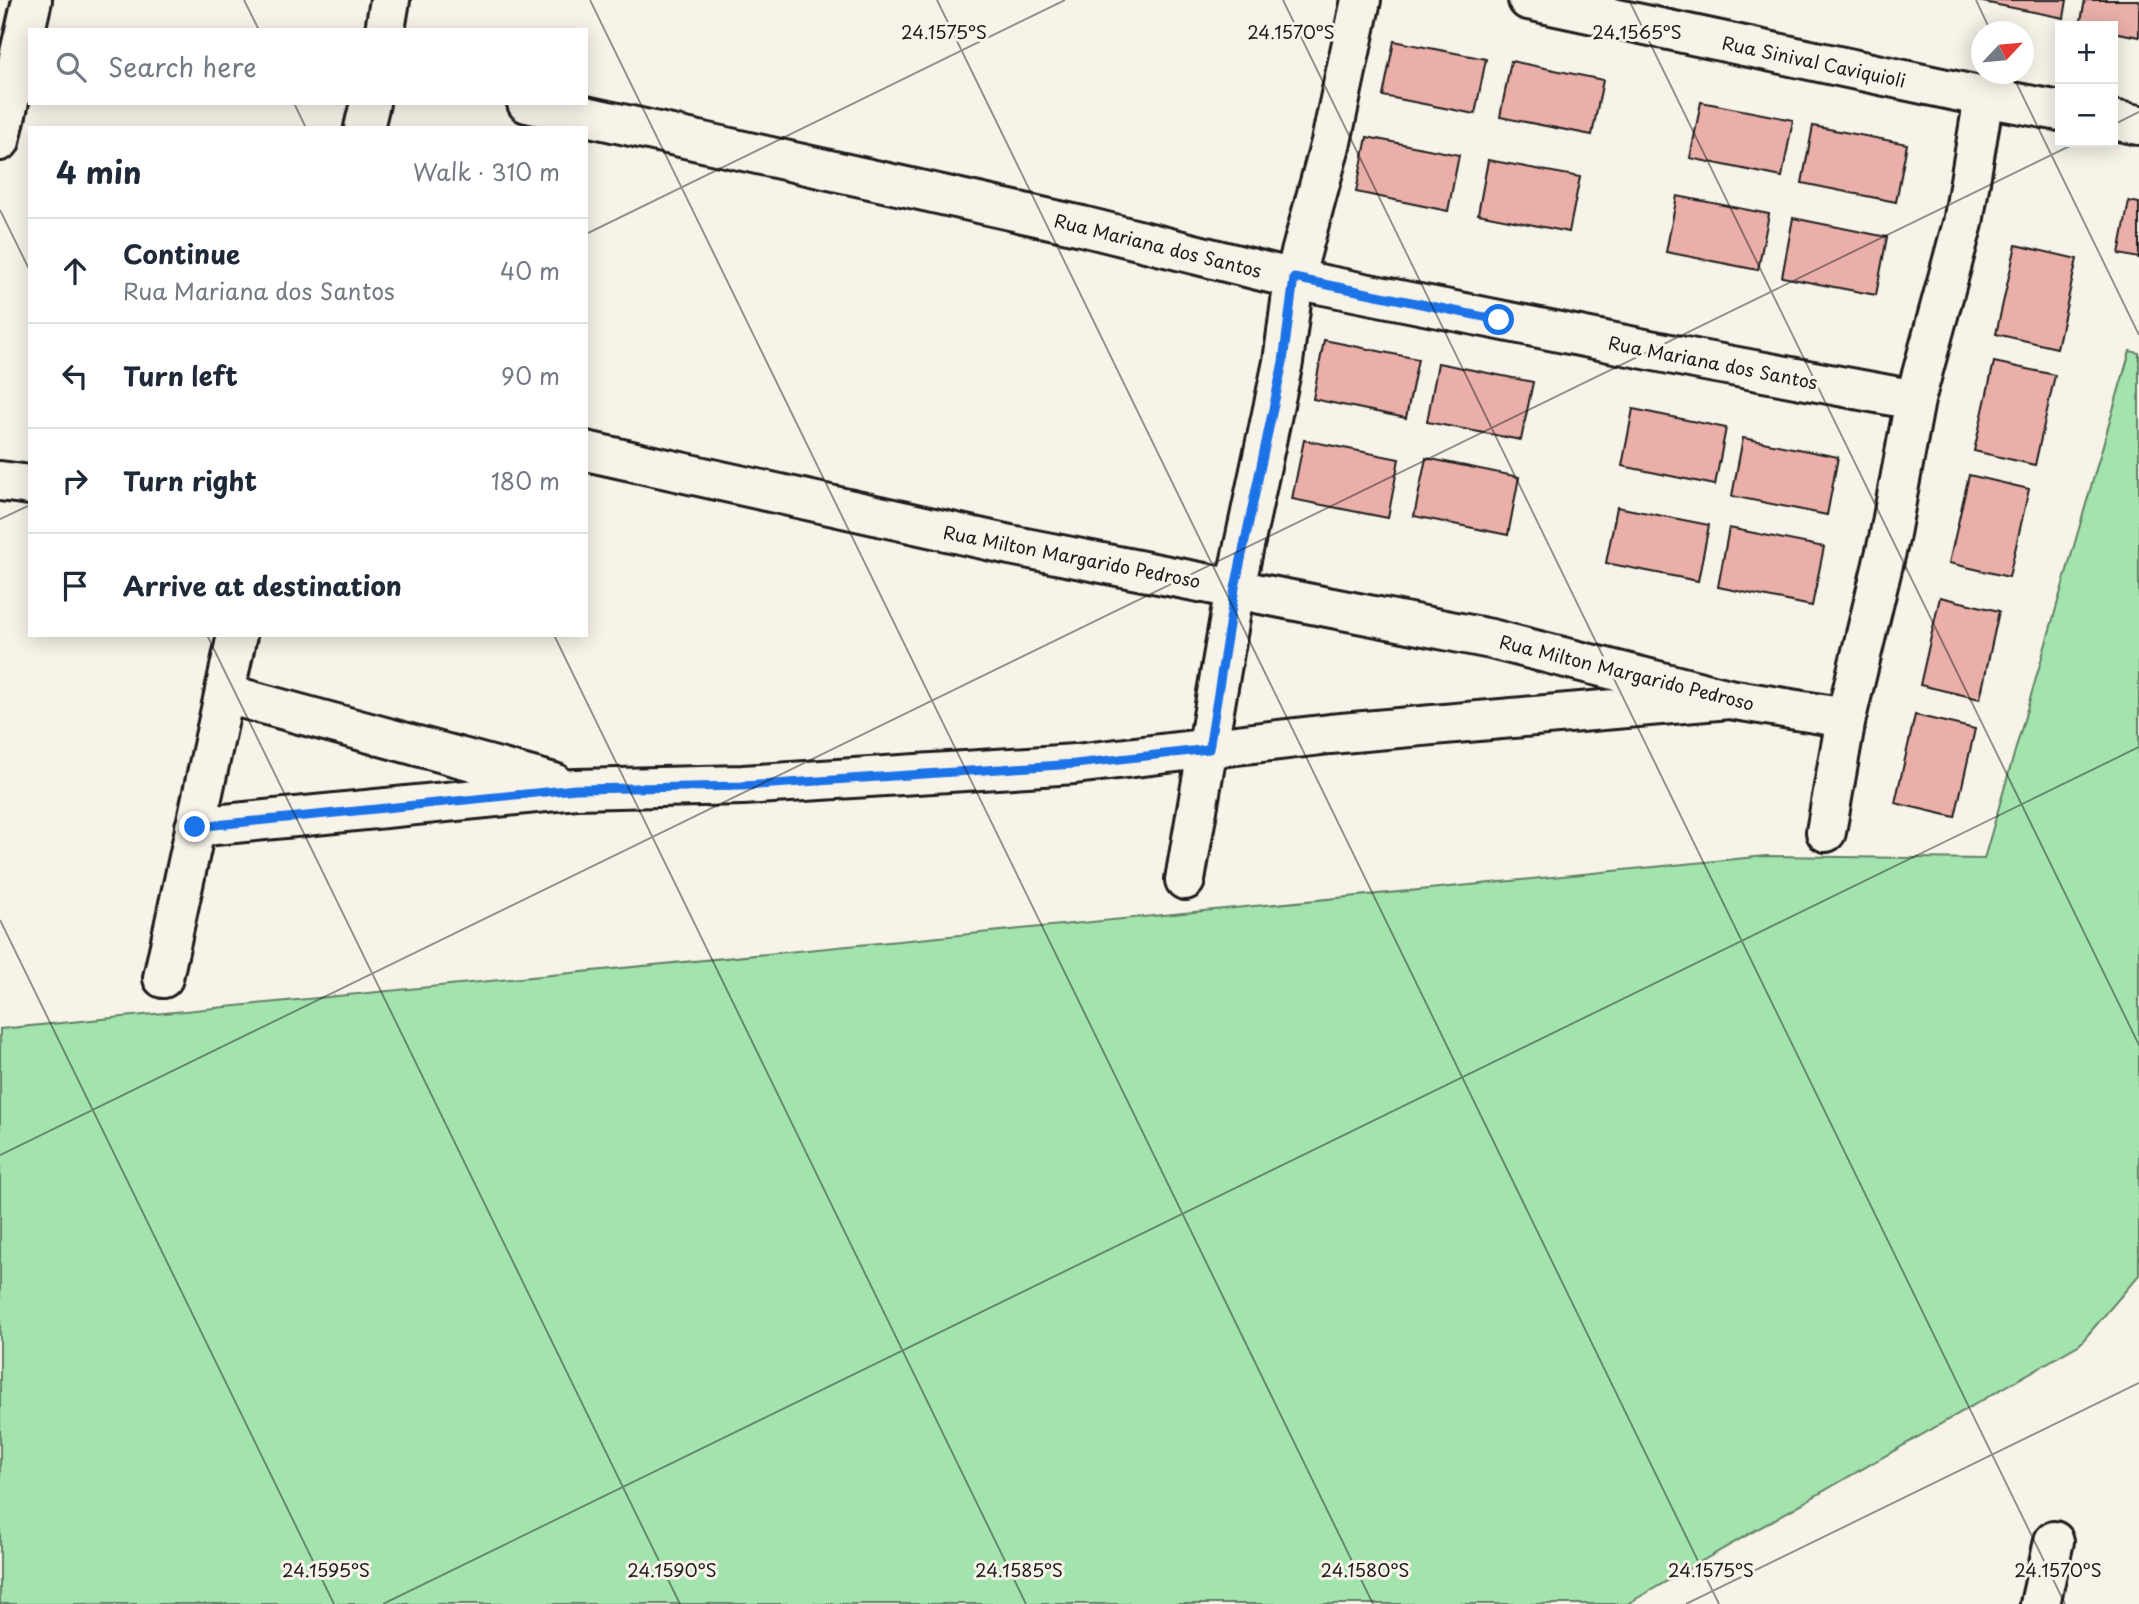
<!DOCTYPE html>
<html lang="en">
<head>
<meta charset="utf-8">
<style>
	:root { --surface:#fff; --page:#f6f6f7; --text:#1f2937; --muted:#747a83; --line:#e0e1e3 }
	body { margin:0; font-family:"Playpen Sans",sans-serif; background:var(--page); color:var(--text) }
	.controls { position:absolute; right:21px; top:21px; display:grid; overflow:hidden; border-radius:0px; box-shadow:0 4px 18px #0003 }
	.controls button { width:63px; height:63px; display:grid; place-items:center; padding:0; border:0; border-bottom:2px solid var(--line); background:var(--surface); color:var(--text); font:35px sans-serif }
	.compass { position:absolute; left:1971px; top:21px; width:63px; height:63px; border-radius:50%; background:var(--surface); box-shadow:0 4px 18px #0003; rotate:64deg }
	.stop { position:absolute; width:21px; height:21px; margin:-16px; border:5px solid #1a73e8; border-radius:50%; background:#fff }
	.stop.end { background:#1a73e8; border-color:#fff; box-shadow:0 2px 7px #0008 }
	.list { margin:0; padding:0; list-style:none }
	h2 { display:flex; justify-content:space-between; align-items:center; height:91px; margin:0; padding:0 28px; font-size:30px }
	h2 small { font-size:23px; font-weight:400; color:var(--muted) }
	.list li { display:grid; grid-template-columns:46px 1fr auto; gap:21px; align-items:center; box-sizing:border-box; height:105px; padding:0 28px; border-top:2px solid var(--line) }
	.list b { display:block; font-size:26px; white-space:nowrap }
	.list p { margin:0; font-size:23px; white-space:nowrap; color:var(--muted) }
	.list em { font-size:23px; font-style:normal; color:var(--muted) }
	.icon { flex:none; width:38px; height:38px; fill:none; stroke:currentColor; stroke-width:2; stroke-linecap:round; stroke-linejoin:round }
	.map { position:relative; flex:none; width:2139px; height:1604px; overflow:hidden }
	.search { position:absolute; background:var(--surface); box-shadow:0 4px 18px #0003; left:28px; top:28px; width:560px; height:77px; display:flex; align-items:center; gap:18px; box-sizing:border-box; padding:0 24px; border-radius:0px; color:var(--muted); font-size:26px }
	.panel { position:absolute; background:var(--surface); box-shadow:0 4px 18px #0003; left:28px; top:126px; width:560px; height:511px; border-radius:0px }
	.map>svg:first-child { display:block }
</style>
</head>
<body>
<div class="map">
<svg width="2139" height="1604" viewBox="0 0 2139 1604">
	<rect width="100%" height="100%" fill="#f7f3e8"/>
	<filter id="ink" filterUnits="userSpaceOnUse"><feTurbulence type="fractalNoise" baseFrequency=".0143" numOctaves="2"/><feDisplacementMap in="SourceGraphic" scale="14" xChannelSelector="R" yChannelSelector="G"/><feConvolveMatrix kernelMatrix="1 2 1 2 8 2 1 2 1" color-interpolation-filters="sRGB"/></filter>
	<g filter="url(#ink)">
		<!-- green -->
		<path fill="#a3e4ae" stroke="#608065" stroke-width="2" d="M 2130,351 L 2139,353 L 2139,1275 L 2080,1344 L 1627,1604 L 0,1604 L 0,1029 L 1766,856 L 1984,859 Z"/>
		<!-- building -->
		<path fill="#eaafa9" stroke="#1c1c1c" stroke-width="2" d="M 1973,0 L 2067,0 L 2064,18 Z
			M 2085,0 L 2139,0 L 2139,37 L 2113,32 L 2113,26 L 2080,26 Z
			M 1394,41 L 1486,59 L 1475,114 L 1383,96 Z
			M 1511,61 L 1603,80 L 1592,135 L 1500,117 Z
			M 1701,102 L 1793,120 L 1782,177 L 1690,158 Z
			M 1813,126 L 1907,144 L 1896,202 L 1802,183 Z
			M 1367,137 L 1459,155 L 1448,211 L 1356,192 Z
			M 1488,160 L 1580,177 L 1569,232 L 1478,214 Z
			M 1677,196 L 1769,214 L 1758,270 L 1666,252 Z
			M 2129,201 L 2139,203 L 2139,258 L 2119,254 Z
			M 1793,218 L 1887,237 L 1876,295 L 1782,277 Z
			M 2016,245 L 2077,259 L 2057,348 L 1996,334 Z
			M 1324,340 L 1418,359 L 1406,418 L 1313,399 Z
			M 1994,362 L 2055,375 L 2035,465 L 1974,451 Z
			M 1438,363 L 1533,382 L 1521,440 L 1427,422 Z
			M 1633,409 L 1726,428 L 1715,485 L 1622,466 Z
			M 1743,438 L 1838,457 L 1827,515 L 1732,496 Z
			M 1304,440 L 1399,459 L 1388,518 L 1292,499 Z
			M 1426,458 L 1519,477 L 1508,535 L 1414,516 Z
			M 1969,475 L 2029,489 L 2009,577 L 1949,563 Z
			M 1617,507 L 1709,525 L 1698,581 L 1606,563 Z
			M 1729,528 L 1824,547 L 1812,606 L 1718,587 Z
			M 1940,597 L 1999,611 L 1980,699 L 1920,685 Z
			M 1915,715 L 1975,729 L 1955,817 L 1895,803 Z"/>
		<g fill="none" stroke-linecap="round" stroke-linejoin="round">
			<defs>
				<path id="minor" d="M 1528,0 L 1984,97 L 2060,111
					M 385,30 L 390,0
					M 527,103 L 1082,226 L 1294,279 L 1705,361 L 1915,400
					M 2113,120 L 2139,125
					M 364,128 L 370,103
					M 0,141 L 32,0
					M 586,451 L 1010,545 L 1491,639 L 1729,699 L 1846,718
					M 0,481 L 30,485
					M 226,694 L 554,783
					M 195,827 L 576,789 L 743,785 L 1075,764 L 1330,734 L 1729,699
					M 1826,832 L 1846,718 L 1889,539 L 1915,400 L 1963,223 L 1984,97
					M 1185,880 L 1235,588 L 1283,362 L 1294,279 L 1331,142 L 1361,0
					M 163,978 L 237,635
					M 2040,1604 L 2054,1541"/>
			</defs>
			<!-- minor casing -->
			<use href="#minor" stroke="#1c1c1c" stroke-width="44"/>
			<!-- minor -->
			<use href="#minor" stroke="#f7f3e8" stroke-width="38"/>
		</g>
	</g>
	<g fill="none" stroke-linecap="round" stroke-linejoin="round" filter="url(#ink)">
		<!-- route -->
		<path stroke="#1a73e8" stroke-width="9" d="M 195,827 L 576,789 L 743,786 L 1075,764 L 1209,749 L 1235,588 L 1283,362 L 1294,278 L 1499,320"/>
	</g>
	<!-- ticks -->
	<path fill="none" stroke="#1c1c1c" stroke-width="2" stroke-opacity="0.45" d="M 244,0 L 259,30M 590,0 L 1373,1604M 937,0 L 1719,1604M 1283,0 L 2065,1604M 1629,0 L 2139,1045M 1976,0 L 1991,32M 2012,74 L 2139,335M 294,103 L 306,128M 2113,125 L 2139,112M 0,210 L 30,271M 586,234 L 1065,0M 0,519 L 30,505M 207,635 L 680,1604M 554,635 L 1026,1604M 0,920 L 334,1604M 0,1155 L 2078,142M 383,1604 L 2139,747M 1686,1604 L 2139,1383"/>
	<g text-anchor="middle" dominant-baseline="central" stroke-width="6" stroke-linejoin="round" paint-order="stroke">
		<!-- street labels -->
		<g font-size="18" fill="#1c1c1c" stroke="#f7f3e8">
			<text transform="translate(1814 61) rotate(12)">Rua Sinival Caviquioli</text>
			<text transform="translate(1158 245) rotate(14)">Rua Mariana dos Santos</text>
			<text transform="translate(1713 362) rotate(11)">Rua Mariana dos Santos</text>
			<text transform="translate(1072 556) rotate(11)">Rua Milton Margarido Pedroso</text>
			<text transform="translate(1627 672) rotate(14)">Rua Milton Margarido Pedroso</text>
		</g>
	</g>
	<g font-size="18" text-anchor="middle" fill="#1c1c1c" stroke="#f7f3e8" stroke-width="6" stroke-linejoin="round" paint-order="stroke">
		<text x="944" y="39">24.1575°S</text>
		<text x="1291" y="39">24.1570°S</text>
		<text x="1637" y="39">24.1565°S</text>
		<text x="326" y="1577">24.1595°S</text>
		<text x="672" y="1577">24.1590°S</text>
		<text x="1019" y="1577">24.1585°S</text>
		<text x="1365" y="1577">24.1580°S</text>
		<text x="1711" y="1577">24.1575°S</text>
		<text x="2058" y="1577">24.1570°S</text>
	</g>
</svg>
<div class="controls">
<button>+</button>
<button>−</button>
</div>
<svg class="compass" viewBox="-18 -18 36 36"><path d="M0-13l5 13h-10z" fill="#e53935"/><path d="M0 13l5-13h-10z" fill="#747a83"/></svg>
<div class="stop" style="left:1499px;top:320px"></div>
<div class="stop end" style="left:195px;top:827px"></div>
<div class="search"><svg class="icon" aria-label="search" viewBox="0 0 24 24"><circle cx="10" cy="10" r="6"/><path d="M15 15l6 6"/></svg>Search here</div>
<section class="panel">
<h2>4 min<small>Walk · 310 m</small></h2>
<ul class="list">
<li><svg class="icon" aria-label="ahead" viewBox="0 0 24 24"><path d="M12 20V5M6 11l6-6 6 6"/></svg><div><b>Continue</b><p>Rua Mariana dos Santos</p></div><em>40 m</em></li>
<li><svg class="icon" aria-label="left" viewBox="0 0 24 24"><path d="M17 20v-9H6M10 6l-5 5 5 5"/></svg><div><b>Turn left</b></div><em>90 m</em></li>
<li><svg class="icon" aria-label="right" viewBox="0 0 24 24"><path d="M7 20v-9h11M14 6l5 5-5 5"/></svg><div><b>Turn right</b></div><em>180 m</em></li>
<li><svg class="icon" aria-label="arrive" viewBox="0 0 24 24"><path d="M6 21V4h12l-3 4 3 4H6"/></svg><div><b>Arrive at destination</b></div></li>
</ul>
</section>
</div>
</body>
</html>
